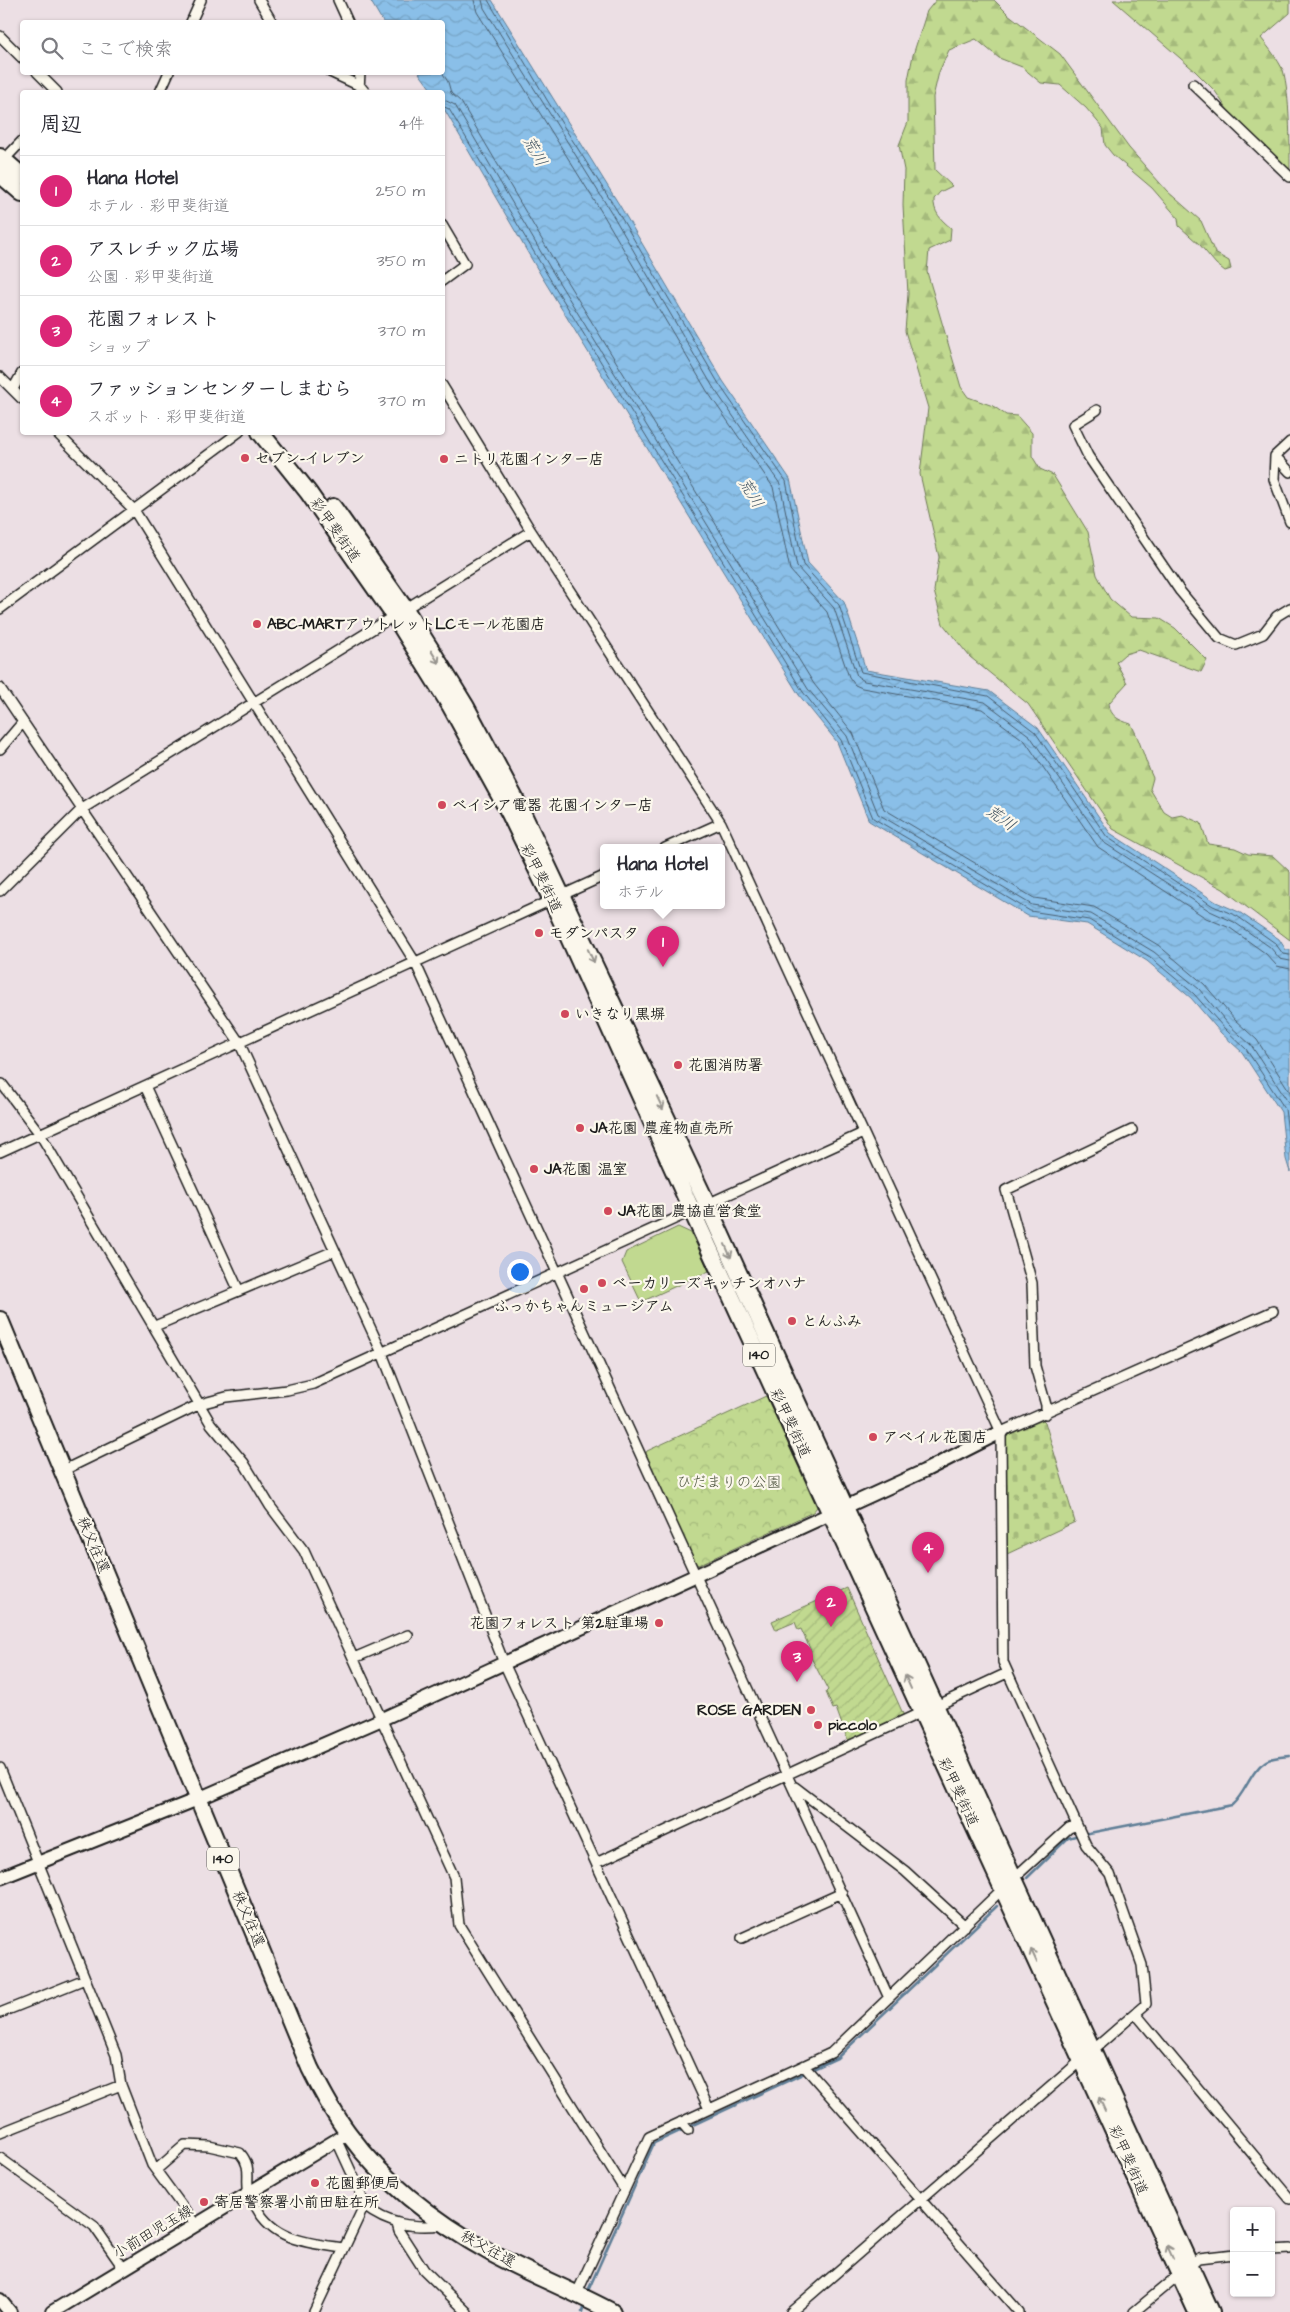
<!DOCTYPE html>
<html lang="ja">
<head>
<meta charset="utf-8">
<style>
	:root { --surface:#fff; --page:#f2f2f3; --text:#2b2b33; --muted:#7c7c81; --line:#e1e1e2; --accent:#db2777 }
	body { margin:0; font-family:"Architects Daughter","Klee One",sans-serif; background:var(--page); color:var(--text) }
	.controls { position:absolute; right:15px; bottom:15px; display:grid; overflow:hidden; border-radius:5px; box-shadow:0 1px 4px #0004 }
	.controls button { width:45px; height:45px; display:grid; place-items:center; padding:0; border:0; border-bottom:1px solid var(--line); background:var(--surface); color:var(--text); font:25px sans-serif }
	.you { position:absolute; left:519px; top:1271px; width:18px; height:18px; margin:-12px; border:4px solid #fff; border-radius:50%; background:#1a73e8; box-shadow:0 0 0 8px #1a73e833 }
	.badge { display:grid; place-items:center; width:32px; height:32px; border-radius:50%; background:var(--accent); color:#fff; font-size:16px; font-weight:700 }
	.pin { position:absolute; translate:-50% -41px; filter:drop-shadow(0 1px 2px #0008) }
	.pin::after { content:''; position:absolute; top:26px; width:18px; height:15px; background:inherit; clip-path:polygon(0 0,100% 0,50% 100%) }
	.popup { position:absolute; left:600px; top:844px; width:125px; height:65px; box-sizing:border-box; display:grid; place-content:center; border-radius:5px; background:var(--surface); filter:drop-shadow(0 1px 4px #0005); font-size:16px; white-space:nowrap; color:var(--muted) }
	.popup b { font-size:19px; color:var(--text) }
	.popup::after { content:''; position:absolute; left:50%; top:100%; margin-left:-10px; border:10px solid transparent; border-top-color:var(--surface) }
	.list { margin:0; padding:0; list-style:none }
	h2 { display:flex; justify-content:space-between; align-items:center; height:65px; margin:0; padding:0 20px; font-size:21px }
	h2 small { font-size:16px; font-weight:400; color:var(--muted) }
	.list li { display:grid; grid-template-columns:32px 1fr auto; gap:15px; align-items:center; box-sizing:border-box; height:70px; padding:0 20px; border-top:1px solid var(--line) }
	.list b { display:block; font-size:19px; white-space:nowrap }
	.list p { margin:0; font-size:16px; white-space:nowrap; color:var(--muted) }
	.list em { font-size:16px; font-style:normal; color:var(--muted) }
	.icon { flex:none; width:28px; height:28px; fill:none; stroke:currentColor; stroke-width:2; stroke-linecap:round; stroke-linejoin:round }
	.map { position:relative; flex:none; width:1290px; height:2312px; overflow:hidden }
	.search { position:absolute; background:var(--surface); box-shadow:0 1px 4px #0004; left:20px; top:20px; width:425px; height:55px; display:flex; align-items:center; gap:12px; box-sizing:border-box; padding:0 18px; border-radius:5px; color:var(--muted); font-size:19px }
	.panel { position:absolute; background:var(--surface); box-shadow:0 1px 4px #0004; left:20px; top:90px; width:425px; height:345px; border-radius:5px }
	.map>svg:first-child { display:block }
</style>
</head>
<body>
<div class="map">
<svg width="1290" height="2312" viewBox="0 0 1290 2312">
	<defs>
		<pattern id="forest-firs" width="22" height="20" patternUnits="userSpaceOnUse" patternTransform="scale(1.25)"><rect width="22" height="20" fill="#c1d990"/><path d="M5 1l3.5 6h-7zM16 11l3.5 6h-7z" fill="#a5ba7c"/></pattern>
		<pattern id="cemetery-stones" width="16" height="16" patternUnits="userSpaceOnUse" patternTransform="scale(1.25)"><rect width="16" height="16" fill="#c1d990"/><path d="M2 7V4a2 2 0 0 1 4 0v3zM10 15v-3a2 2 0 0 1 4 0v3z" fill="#a5ba7c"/></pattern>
		<pattern id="park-crowns" width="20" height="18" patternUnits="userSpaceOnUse" patternTransform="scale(1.25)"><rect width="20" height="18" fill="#c1d990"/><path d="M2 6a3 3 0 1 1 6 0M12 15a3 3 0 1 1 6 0" fill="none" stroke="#a5ba7c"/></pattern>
		<pattern id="garden-furrows" width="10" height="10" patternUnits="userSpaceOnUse" patternTransform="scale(1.25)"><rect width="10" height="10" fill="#c1d990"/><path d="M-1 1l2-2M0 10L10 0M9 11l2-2" fill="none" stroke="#a5ba7c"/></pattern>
		<pattern id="water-waves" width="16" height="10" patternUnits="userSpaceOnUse" patternTransform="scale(1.25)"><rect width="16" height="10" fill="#8abfe8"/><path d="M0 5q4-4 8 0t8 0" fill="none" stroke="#76a4c6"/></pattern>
	</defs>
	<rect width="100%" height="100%" fill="#ecdfe4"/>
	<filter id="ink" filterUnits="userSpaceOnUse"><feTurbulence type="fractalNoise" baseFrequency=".02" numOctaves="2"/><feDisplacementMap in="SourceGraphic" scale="10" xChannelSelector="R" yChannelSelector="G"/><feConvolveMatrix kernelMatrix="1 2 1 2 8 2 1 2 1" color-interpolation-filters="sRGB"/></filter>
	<g filter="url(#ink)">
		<!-- grass -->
		<path fill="#c1d990" stroke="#6e7a56" d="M 678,1227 L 691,1233 L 709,1271 L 641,1302 L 622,1262 L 626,1252 Z"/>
		<!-- forest -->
		<path fill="url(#forest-firs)" stroke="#6e7a56" d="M 936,0 L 994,0 L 1008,14 L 1060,54 L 1129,148 L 1167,191 L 1201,221 L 1215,253 L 1229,261 L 1231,269 L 1225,271 L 1216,264 L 1200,245 L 1179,226 L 1178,218 L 1152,188 L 1113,155 L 1105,145 L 1103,128 L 1086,108 L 1060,85 L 1041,83 L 1022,67 L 999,58 L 976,39 L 949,50 L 939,72 L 933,97 L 935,170 L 952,186 L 940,192 L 934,199 C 933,212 941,220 951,228 L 950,240 L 929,250 L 927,272 L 961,387 L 968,397 L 993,406 L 1006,415 L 1017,416 L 1032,433 L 1032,456 L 1040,469 L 1053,475 L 1088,532 L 1097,575 L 1110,599 L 1131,617 L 1159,618 L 1175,628 L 1207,660 L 1201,672 L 1139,650 L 1125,654 L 1116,662 L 1127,683 L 1109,703 C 1110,717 1119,720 1131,724 C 1141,742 1144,759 1153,778 L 1150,789 L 1164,812 L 1172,817 L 1182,815 L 1201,823 L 1208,844 L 1235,848 L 1248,854 L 1273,856 L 1290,872 L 1290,940 L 1223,889 L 1113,829 L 1028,704 L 970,657 L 943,624 L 934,591 L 939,557 L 920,474 L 928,408 L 905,331 L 908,294 L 903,205 L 904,170 L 899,145 L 908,122 L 908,80 L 913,55 L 927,11 Z
			M 1113,0 L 1290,0 L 1290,13 L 1261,38 C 1269,48 1277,58 1283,70 C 1290,95 1290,142 1290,170 L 1231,115 L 1215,91 L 1195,71 Z"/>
		<!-- cemetery -->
		<path fill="url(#cemetery-stones)" stroke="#6e7a56" d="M 1043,1420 L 1045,1422 L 1075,1522 L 1007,1554 L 1005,1440 L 1007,1435 Z"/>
		<!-- park -->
		<path fill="url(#park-crowns)" stroke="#6e7a56" d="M 766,1396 L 817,1507 L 813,1512 L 698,1565 L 694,1563 L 645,1455 L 647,1451 Z"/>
		<!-- garden -->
		<path fill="url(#garden-furrows)" stroke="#6e7a56" d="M 847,1588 L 904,1716 L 848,1741 L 836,1708 L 833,1709 L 826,1692 L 828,1690 L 808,1652 L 811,1651 L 801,1629 L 798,1630 L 795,1622 L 776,1630 L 772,1621 Z"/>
		<!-- water -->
		<path fill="url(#water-waves)" stroke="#5e7e96" d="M 370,0 L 492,0 L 620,206 L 723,381 L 790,479 L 808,563 L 844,602 L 866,670 L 989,691 L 1038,728 L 1110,833 L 1216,902 L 1239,912 L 1279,939 L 1286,950 L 1290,950 L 1290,1172 L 1286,1159 L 1281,1112 L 1242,1052 L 1221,1033 L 1191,998 L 1147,961 L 1087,924 L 1028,916 L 869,821 L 837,742 L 799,695 L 542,277 L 443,107 L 442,92 L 433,92 L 419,73 L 442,72 L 442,22 L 383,22 Z"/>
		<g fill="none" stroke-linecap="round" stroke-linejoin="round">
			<!-- shore -->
			<path stroke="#485d6e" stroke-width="1" d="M 474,0 L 477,12 L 604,216 L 707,391 L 773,487 L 790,570 L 827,612 L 849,677 L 855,685 L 862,688 L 982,709 L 1025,741 L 1098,847 L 1206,918 L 1230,928 L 1265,953 L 1277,966 L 1290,969
				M 482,0 L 484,8 L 611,212 L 713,387 L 780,484 L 797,567 L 834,608 L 857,676 L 864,681 L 985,702 L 1030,736 L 1103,842 L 1210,911 L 1234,922 L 1270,947 L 1280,959 L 1290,961
				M 488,0 L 547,100 L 616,209 L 719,384 L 786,481 L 803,565 L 839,605 L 861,672 L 988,696 L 1035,732 L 1107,837 L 1213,906 L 1237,916 L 1275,943 L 1283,954 L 1290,955
				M 442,72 L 448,82 L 451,93 L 461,102 L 558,267 L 814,684 L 853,733 L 884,809 L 1034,898 L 1094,907 L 1158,945 L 1204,984 L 1235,1020 L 1257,1040 L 1290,1092
				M 442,99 L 455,105 L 552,271 L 808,689 L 847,736 L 878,814 L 1032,905 L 1091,914 L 1154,952 L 1199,989 L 1229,1025 L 1251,1045 L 1290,1105
				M 442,106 L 449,109 L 547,274 L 803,692 L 841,740 L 873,818 L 1030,911 L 1089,920 L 1150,957 L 1194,994 L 1225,1029 L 1246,1049 L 1285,1109 L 1290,1148"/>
			<!-- stream -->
			<path stroke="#5e7e96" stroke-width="2.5" d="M 1084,1834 L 1232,1805 C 1246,1793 1250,1771 1266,1761 C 1272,1757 1283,1757 1290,1756
				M 1027,1878 L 1068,1838 L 1079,1835
				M 587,2293 L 654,2143 L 837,2058 L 997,1906
				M 582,2312 L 584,2304"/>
			<defs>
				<path id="street" d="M 259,0 L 272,22
					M 338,0 L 348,22
					M 191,22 L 201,0
					M 0,36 L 22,58
					M 37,72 L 57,92
					M 330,72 L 360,86 L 365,92
					M 1193,84 L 1290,177
					M 359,90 L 360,72
					M 160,92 L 169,72
					M 2,162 L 22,141
					M 442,225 L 465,264 L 442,281
					M 0,377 L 22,399
					M 442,385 L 531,531 L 721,823 L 1001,1432 L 1003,1662 L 1086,1845 L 1110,1874 L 1142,1965 L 1146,2004 L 791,2312
					M 13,389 L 22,373
					M 1097,410 L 1073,425 L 1088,456 L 1180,591 L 1219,638 L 1236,645 L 1263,634 L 1277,616 L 1290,608
					M 56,432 L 134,510 L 415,962 L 889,1998
					M 1290,442 L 1275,456 L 1274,479 L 1290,522
					M 1275,456 L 1290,472
					M 0,609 L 239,432
					M 0,688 L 239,1042 L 382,1353 L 504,1663 L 709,2109
					M 0,749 L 23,722
					M 665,848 L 721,823
					M 0,891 L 82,809 L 531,531
					M 2,1084 L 40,1134 L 211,1424 L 244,1463 L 270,1506 L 304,1551 L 454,1877 L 459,1925 L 624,2189
					M 145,1086 L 239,1291
					M 0,1152 L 604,876
					M 155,1326 L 334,1251
					M 1046,1414 L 1046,1405 L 1035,1366 L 1032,1283 L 1006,1190 L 1132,1130
					M 1001,1432 L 1273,1311
					M 62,1471 L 200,1404 L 226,1397 L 287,1390 L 313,1384 L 863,1133
					M 354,1658 L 408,1635
					M 934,1707 L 1007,1673
					M 0,1768 L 116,2055 L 121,2085 L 152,2165 L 196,2225
					M 795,1787 L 905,1871 L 965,1926
					M 596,1863 L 922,1712
					M 742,1938 L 842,1893
					M 0,2013 L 85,1979
					M 1136,2014 L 1290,2199
					M 804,2066 L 1019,2312
					M 681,2122 L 688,2130
					M 0,2133 L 121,2085
					M 337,2141 L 360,2191 L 364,2206
					M 0,2158 L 94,2226 L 124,2269
					M 156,2170 L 185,2145 L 209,2146 L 240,2153 C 253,2168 245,2178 249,2194 C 250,2198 254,2203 256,2207 C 274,2241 309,2243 343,2248
					M 364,2206 C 389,2225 412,2228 443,2225
					M 397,2224 L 399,2231 L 424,2270 L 467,2312
					M 1271,2250 L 1290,2249
					M 577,2293 L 649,2137 L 831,2053 L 1014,1878 L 1069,1828 L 1077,1825
					M 314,2312 L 364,2206
					M 1134,2312 L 1199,2258 L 1234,2254"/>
				<path id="secondary" d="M 0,1878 L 198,1799 L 382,1719 L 924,1471 L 1001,1432
					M 0,2300 L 10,2312
					M 52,2312 L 348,2133"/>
				<path id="highway" d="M 0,157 L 22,176
					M 0,174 L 22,193
					M 260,432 L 308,492 L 394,615 L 450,705 L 510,814 L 552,900 L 692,1211 L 1197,2312
					M 333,507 L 405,609 L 433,653 L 466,707 L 521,810 L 707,1204 L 1211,2312
					M 0,1320 L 310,2068 C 321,2090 334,2114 348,2133 C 385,2184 439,2224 493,2254 C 532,2275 573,2291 612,2312"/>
			</defs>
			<!-- street casing -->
			<use href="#street" stroke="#1c1c1c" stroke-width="12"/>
			<!-- secondary casing -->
			<use href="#secondary" stroke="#1c1c1c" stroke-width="16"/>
			<!-- highway casing -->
			<use href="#highway" stroke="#1c1c1c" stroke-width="20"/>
			<!-- street -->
			<use href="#street" stroke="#fbf7ec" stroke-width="9"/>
			<!-- secondary -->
			<use href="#secondary" stroke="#fbf7ec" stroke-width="12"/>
			<!-- highway -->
			<use href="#highway" stroke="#fbf7ec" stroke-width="16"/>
		</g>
		<!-- one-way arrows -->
		<defs><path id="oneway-shaft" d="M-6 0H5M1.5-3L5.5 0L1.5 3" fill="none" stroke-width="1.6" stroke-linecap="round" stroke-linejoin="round" transform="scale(1.25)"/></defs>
		<g stroke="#97948e">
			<use href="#oneway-shaft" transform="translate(435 657) rotate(58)"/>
			<use href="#oneway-shaft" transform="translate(591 956) rotate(65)"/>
			<use href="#oneway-shaft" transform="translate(660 1103) rotate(65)"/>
			<use href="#oneway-shaft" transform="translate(728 1251) rotate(66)"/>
			<use href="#oneway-shaft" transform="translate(908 1682) rotate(-114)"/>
			<use href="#oneway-shaft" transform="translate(1034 1956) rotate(-115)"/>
			<use href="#oneway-shaft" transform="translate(1102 2104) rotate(-114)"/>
			<use href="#oneway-shaft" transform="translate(1170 2252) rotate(-114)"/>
		</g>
	</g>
	<!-- markers -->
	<g fill="#d1495b" stroke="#fbf7ec" stroke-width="2">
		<circle cx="245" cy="458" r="5"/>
		<circle cx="444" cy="459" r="5"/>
		<circle cx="257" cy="624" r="5"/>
		<circle cx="442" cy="805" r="5"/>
		<circle cx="539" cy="933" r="5"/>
		<circle cx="565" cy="1014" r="5"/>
		<circle cx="678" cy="1065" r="5"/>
		<circle cx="580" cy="1128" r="5"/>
		<circle cx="534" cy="1169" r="5"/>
		<circle cx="608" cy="1211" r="5"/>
		<circle cx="602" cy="1283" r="5"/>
		<circle cx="584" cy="1289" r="5"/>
		<circle cx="792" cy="1321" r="5"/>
		<circle cx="873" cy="1437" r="5"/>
		<circle cx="659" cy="1623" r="5"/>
		<circle cx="811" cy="1710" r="5"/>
		<circle cx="818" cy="1725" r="5"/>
		<circle cx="315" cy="2183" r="5"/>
		<circle cx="204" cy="2202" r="5"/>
	</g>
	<g text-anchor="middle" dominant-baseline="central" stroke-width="4.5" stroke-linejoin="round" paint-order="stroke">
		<!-- shield labels -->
		<g fill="#fbf7ec" stroke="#5f5e5a" stroke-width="1">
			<rect x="743" y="1343.5" width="32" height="23" rx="4"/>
			<rect x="207" y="1847.5" width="32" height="23" rx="4"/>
		</g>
		<g font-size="14" font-weight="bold" fill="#1c1c1c">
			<text x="759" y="1355">140</text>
			<text x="223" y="1859">140</text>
		</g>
		<!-- poi labels -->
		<g font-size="15" font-weight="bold" fill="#1c1c1c" stroke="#fbf7ec" text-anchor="start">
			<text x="255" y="458">セブン-イレブン</text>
			<text x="454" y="459">ニトリ花園インター店</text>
			<text x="267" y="624">ABC-MARTアウトレットLCモール花園店</text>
			<text x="452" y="805">ベイシア電器 花園インター店</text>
			<text x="549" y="933">モダンパスタ</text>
			<text x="575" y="1014">いきなり黒塀</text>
			<text x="688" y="1065">花園消防署</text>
			<text x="590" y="1128">JA花園 農産物直売所</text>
			<text x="544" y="1169">JA花園 温室</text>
			<text x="618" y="1211">JA花園 農協直営食堂</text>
			<text x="612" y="1283">ベーカリーズキッチンオハナ</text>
			<text x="584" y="1306" text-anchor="middle">ふっかちゃんミュージアム</text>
			<text x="802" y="1321">とんふみ</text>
			<text x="883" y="1437">アベイル花園店</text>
			<text x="649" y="1623" text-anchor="end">花園フォレスト 第2駐車場</text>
			<text x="801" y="1710" text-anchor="end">ROSE GARDEN</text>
			<text x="828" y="1725">piccolo</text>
			<text x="325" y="2183">花園郵便局</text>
			<text x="214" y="2202">寄居警察署小前田駐在所</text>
		</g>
		<!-- street labels -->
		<g font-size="15" fill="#1c1c1c" stroke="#fbf7ec">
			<text transform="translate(335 530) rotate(55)">彩甲斐街道</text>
			<text transform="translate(541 878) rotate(64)">彩甲斐街道</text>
			<text transform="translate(790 1423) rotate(65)">彩甲斐街道</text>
			<text transform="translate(93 1545) rotate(67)">秩父往還</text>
			<text transform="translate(958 1792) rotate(65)">彩甲斐街道</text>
			<text transform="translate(248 1919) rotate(67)">秩父往還</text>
			<text transform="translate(1128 2160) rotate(66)">彩甲斐街道</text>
			<text transform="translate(153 2232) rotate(-31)">小前田児玉線</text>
			<text transform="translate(488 2249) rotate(29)">秩父往還</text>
		</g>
		<!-- park labels -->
		<g font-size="15" fill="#4e553f" stroke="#fbf7ec">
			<text x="729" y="1482">ひだまりの公園</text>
		</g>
		<!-- water labels -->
		<g font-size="16" font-style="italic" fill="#425563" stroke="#fbf7ec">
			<text transform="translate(535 151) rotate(61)">荒川</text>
			<text transform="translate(751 493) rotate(59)">荒川</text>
			<text transform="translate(1001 818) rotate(36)">荒川</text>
		</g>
	</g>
</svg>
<div class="controls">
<button>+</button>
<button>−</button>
</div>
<div class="you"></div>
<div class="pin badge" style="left:663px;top:967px">1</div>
<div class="popup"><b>Hana Hotel</b>ホテル</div>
<div class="pin badge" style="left:831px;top:1627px">2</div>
<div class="pin badge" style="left:797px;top:1682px">3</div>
<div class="pin badge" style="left:928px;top:1573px">4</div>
<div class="search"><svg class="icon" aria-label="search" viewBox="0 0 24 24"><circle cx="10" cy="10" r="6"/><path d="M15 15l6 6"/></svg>ここで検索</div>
<section class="panel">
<h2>周辺<small>4件</small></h2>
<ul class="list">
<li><span class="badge">1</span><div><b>Hana Hotel</b><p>ホテル · 彩甲斐街道</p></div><em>250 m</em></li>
<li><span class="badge">2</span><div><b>アスレチック広場</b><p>公園 · 彩甲斐街道</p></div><em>350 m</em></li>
<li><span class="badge">3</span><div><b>花園フォレスト</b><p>ショップ</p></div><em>370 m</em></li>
<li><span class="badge">4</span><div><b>ファッションセンターしまむら</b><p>スポット · 彩甲斐街道</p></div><em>370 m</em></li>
</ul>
</section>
</div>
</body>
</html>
